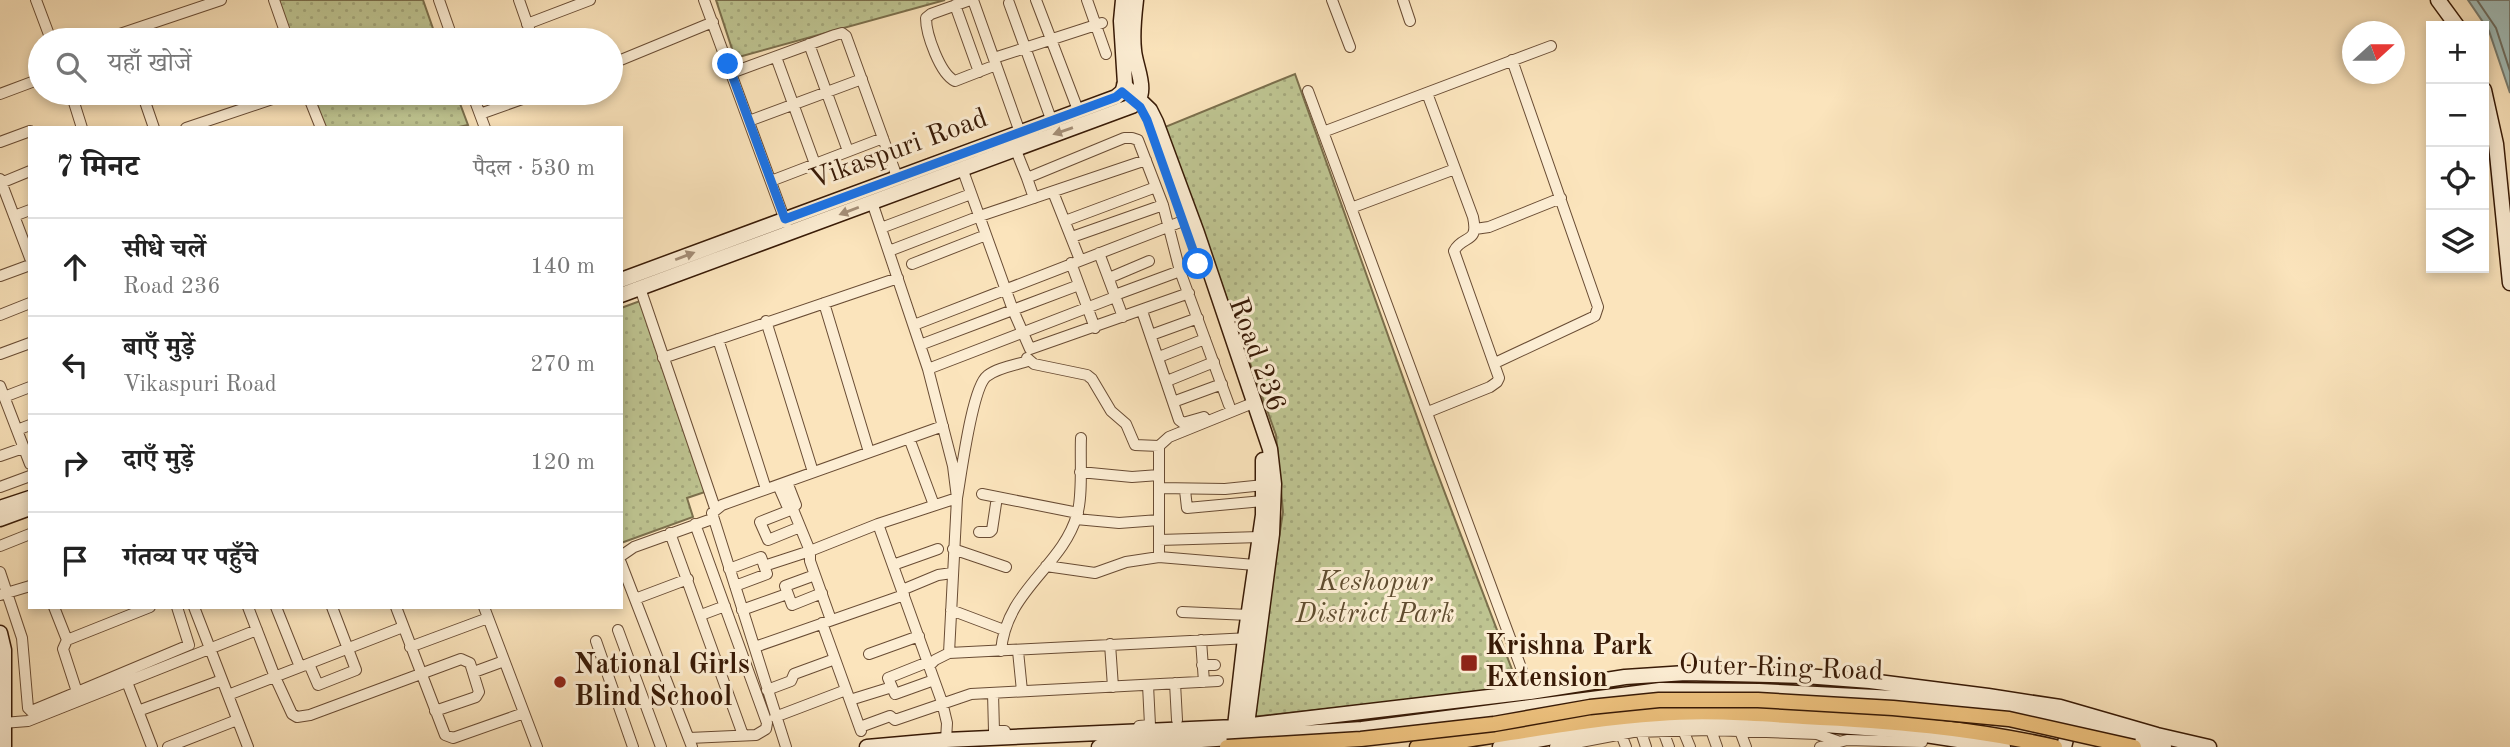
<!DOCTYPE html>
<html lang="hi">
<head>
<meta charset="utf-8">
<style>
	:root { --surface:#fff; --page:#f2f2f2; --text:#222; --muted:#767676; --line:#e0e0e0 }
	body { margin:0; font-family:"Old Standard TT","Noto Serif Devanagari",serif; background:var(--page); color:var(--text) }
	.controls { position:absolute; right:21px; top:21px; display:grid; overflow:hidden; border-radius:0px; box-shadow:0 4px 10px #0003 }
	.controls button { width:63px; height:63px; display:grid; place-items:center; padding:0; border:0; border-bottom:2px solid var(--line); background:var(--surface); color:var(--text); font:35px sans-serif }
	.compass { position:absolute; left:2342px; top:21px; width:63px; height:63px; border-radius:50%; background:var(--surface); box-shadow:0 4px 10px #0003; rotate:69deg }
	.stop { position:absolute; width:21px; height:21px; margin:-16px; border:5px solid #1a73e8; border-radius:50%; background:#fff }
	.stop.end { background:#1a73e8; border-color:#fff; box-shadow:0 2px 7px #0008 }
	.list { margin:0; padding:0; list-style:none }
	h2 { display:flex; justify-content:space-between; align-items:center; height:91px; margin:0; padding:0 28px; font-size:30px }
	h2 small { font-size:23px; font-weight:400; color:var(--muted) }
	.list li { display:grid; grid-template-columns:46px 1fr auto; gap:21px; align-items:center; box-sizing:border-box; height:98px; padding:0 28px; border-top:2px solid var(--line) }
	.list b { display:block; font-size:26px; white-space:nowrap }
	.list p { margin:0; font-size:23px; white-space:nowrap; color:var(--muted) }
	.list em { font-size:23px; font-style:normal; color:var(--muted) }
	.icon { flex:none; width:38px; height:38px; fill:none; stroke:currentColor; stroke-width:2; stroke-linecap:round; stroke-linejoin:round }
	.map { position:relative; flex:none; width:2510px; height:747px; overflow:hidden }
	.search { position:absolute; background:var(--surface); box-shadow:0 4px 10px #0003; left:28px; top:28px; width:595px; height:77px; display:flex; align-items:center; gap:18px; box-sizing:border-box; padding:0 24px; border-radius:38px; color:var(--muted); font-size:26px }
	.panel { position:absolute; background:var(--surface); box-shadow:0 4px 10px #0003; left:28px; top:126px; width:595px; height:483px; border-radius:0px }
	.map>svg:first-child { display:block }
</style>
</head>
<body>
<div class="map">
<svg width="2510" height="747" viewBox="0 0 2510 747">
	<defs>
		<pattern id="park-dots" width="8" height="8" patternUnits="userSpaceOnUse" patternTransform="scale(1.75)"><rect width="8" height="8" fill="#bec491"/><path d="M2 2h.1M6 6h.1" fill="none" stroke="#a4a87c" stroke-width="1.8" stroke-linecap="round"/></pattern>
	</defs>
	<rect width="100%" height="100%" fill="#fbe4bc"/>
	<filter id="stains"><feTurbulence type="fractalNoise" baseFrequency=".00286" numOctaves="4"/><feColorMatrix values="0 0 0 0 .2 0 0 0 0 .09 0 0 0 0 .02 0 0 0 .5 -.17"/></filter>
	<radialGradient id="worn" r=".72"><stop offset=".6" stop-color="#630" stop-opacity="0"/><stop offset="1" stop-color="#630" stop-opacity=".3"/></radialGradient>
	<!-- park -->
	<path fill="url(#park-dots)" stroke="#7b6f4c" stroke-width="2" d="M 274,0 L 423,0 L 437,40 L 288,40 Z
		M 716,0 L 945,0 L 735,58 Z
		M 1295,74 L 1432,459 L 1519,688 L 1251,717 L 1283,512 L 1276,435 L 1165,127 Z
		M 307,93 L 456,93 L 468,125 L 454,128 L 320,128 Z
		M 640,301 L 711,490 L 687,498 L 693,517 L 621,543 L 621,308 Z"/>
	<!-- water -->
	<path fill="#a1bdb9" stroke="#777c71" stroke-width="2" d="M 2468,0 L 2510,0 L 2510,93 L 2489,31 Z"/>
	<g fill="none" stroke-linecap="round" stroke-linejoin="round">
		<!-- shore -->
		<path stroke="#6c6c60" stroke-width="2" d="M 2477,0 L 2496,28 L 2510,71"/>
		<defs>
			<path id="street" d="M 36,0 L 51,40
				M 274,0 L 288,40
				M 439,0 L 453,40
				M 519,0 L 533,40
				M 704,0 L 786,223
				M 970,0 L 931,14 L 926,18 C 926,34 940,74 955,81 L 996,65
				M 973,0 L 1022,138
				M 1036,0 L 1078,110
				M 1087,0 L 1106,54
				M 1332,0 L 1350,47
				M 1403,0 L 1410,21
				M 1009,3 L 1051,119
				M 955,5 L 979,72
				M 527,24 L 590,0
				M 102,40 L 221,0
				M 809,44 L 848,151
				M 776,57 L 815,164
				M 994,58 L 1102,23
				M 611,64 L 713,22
				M 731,73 L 835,35 L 842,33 L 846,36 L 897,177
				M 1308,91 L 1530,692
				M 71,93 L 82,128
				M 142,93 L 154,128
				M 307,93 L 321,128
				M 472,93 L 485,128
				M 1427,93 L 1473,217 C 1479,245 1463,234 1454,251 L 1499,378 L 1497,382 L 1490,387 L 1428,412
				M 0,94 L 40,79
				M 480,114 L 539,93
				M 749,121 L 862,79
				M 186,128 L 290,93
				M 1323,132 L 1551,46
				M 0,142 L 30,131
				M 1015,148 L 1027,178
				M 962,168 L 1013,310 L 1030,349 L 1189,293
				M 0,179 L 30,258
				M 771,181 L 883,138
				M 1,183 L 30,171
				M 1053,192 L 1080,260
				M 1034,198 L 1027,178 L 1124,138 L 1132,138 L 1138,140 L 1163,205 L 1180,271 L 1229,405
				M 872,202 L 928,369 L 953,466 L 957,498 L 949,653
				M 1351,208 L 1455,169
				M 14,216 L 30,210
				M 1065,221 L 1156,187
				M 881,228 L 971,194
				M 1475,229 L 1489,227 L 1561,198
				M 1072,237 L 1163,205
				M 889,251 L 980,216 L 1146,160
				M 1099,253 L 1123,317
				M 1071,263 L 1095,328
				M 912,264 L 986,235
				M 0,276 L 30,265
				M 1109,278 L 1149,261
				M 640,288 L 715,508
				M 1115,295 L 1180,271
				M 824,303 L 869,452
				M 1142,311 L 1179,420 L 1183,423 L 1204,417
				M 0,315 L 30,303
				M 766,321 L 813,472
				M 914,325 L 1183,221
				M 1151,335 L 1198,318
				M 718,339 L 766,489
				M 920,345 L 1079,285
				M 0,354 L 30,343
				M 1159,357 L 1205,339
				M 663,358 L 898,278
				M 1027,358 L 1034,364 L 1087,375 L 1092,379 L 1111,411 L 1126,424 L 1135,445 L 1159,446
				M 1495,363 L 1591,318 L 1595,316 L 1598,307 L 1512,60
				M 928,369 L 1115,297
				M 1167,381 L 1214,362
				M 0,386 L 30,464
				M 4,397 L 30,387
				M 1173,402 L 1222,384
				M 17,430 L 30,425
				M 909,438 L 934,505
				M 0,456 L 23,448
				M 1080,472 L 1132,477 L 1159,475
				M 778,485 L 788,508 L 796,505 L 787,482
				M 0,487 L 30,476
				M 1159,488 L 1225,489 L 1264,485
				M 1185,490 L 1187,508 L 1263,501
				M 982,494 L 1078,513
				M 793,509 L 760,522 L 768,540 L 800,527
				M 1076,519 L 1119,523 L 1159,520
				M 878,524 L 942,702 L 947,723 L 946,740
				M 979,532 L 990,532 L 992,530 L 997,497
				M 670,533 L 743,735
				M 1159,540 L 1260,537
				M 0,546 L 30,534
				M 953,549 L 1006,567
				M 621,556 L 634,547 L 712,519
				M 1159,557 L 1159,446 L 1169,437 L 1248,405
				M 621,563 L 692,747
				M 893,565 L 938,549
				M 764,566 L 810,551 L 792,507
				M 1046,566 L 1095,573 L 1126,562 L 1159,557 L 1255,565
				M 729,569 L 761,557 L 767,574 L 735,586
				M 0,572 L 22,638 L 28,708 L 31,711 L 77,692 L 63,649 L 67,640 L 54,607
				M 815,575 L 785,586 L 792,605 L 822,593
				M 902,590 L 938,575 L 952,573
				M 0,595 L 30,586
				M 635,599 L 688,579
				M 194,607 L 248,747
				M 248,607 L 275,677 L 292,714 L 297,717 L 310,715 L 461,659 L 470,663 L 479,692 L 476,697 L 435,711
				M 276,607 L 300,667
				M 396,607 L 445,735 L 453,738 L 524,713
				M 484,607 L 537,747
				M 742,610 L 787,594
				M 951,610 L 1004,630
				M 1182,612 L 1249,615
				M 701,615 L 725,606
				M 831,620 L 810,561 L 810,551 L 878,524 L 957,498 C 961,476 972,387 987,376 C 997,368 1015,365 1028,361
				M 822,623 L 861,731
				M 618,630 L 661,747
				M 67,640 L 150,607
				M 1201,640 L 1204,682
				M 596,641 L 633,747
				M 1110,644 L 1113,687
				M 410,647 L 488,618
				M 755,647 L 904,595
				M 1001,651 C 1006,590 1062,567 1077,515 C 1083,496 1080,459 1081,438
				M 1018,651 L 1022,691
				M 869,654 L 919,636
				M 928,662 L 888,678 L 895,694 L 934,680
				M 309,664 L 318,685 L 356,670 L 332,607
				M 1202,665 L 1215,665
				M 929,666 L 935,660 L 949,653 L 1250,638
				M 474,672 L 504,661
				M 127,682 L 152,747
				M 1175,683 L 1177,720
				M 767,690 L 791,681 L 794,674 L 835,659
				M 77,692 L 189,645 L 177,607
				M 993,693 L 994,731 L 1005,731
				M 228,695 L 403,627
				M 850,700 L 892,687
				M 138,711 L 222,680
				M 775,717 L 846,690
				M 3,723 L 28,721 L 257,630
				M 1139,726 L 1150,725 L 1148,685
				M 860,727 L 890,716 L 895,720 L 971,694 L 1218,681
				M 1683,730 L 1690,747
				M 1711,730 L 1717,747
				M 1663,731 L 1669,747
				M 1740,731 L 1746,747
				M 1641,732 L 1646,747
				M 1621,734 L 1626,747
				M 689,738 L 756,735 L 766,729 L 767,723 L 695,524
				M 168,747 L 237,720
				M 786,747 L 712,513 L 722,505 L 943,426
				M 1555,747 L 1633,732 L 1711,730 L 1817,734 L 1837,741
				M 1820,747 L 1847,740 L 1922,742"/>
			<path id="secondary" d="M 2438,0 L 2457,26
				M 1124,85 L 1150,110 L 1156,122 L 1197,233 L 1270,449 L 1274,484 L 1272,534 L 1246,732
				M 2484,90 L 2496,144 L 2510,283
				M 621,280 L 1116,97 L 1122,92 L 1125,84 L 1121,21 L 1123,0
				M 621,295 L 1132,106 C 1151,94 1135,67 1134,50 C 1132,33 1134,17 1136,0
				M 0,508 L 30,498
				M 0,519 L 30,508
				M 0,633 L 4,650 L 4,747
				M 1234,735 L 1245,638 L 1263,515 L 1263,460
				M 867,747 L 946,740 L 1235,727 L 1530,692 L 1625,677 L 1686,673 L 1805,676 L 1870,681 L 1988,696 L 2060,707 L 2157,735 L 2209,747
				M 1099,747 L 1362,729 L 1660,690 L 1759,691 L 1895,698 L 2009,708 L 2164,747
				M 1500,747 L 1617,725 L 1695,722 L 1782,722 L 1893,730 L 2003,747
				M 2064,747 L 2070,723"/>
			<path id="primary" d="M 1417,747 C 1498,737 1578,719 1659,714 C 1706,710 1755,714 1803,717 C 1888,721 1972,728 2055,747"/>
		</defs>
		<!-- street casing -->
		<use href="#street" stroke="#694c34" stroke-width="12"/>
		<!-- secondary casing -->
		<use href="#secondary" stroke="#381a06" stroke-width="17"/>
		<!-- primary casing -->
		<use href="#primary" stroke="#381a06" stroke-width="17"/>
		<!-- street -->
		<use href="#street" stroke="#fcedd3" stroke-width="10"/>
		<!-- secondary -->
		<use href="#secondary" stroke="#fcedd3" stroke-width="14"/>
		<!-- primary -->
		<use href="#primary" stroke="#eec27e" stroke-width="14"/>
		<defs>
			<path id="primary-bridge" d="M 1227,747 L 1361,739 L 1494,724 L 1590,707 L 1659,700 L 1758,700 L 1893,708 L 2009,719 L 2134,747"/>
		</defs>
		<!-- primary-bridge casing -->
		<use href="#primary-bridge" stroke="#381a06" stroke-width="17" stroke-linecap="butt"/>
		<!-- primary-bridge -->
		<use href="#primary-bridge" stroke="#eec27e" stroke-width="14"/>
	</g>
	<!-- one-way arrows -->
	<defs><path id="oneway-solid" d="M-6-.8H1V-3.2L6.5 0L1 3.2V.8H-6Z" transform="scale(1.75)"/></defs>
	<g fill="#a48e77">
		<use href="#oneway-solid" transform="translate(1063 131) rotate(161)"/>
		<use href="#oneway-solid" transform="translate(849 211) rotate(159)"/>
		<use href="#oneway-solid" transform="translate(685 256) rotate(-21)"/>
	</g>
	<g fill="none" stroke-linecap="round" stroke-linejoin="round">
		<!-- route -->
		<path stroke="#1a73e8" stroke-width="9" d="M 728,64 L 785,219 L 1116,97 L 1122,92 L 1140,107 L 1147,120 L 1198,264"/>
	</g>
	<!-- markers -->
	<g fill="#8f2418" stroke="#fcedd3" stroke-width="2.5">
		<rect x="1460" y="654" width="18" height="18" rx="3.5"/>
		<circle cx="560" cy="682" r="7"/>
	</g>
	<g text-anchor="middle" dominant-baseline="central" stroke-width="6" stroke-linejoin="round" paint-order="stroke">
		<!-- street labels -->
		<g font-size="28" fill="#381a06" stroke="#fcedd3">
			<text transform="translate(899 150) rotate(-20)">Vikaspuri Road</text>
			<text transform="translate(1256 355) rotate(70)">Road 236</text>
			<text transform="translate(1781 669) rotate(2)">Outer Ring Road</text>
		</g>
		<!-- park labels -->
		<g font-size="28" font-style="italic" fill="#604d30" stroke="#fcedd3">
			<text x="1375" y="583">Keshopur<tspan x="1375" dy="32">District Park</tspan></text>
		</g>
		<!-- poi labels -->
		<g font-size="28" font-weight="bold" fill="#381a06" stroke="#fcedd3" text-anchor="start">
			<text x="1485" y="647">Krishna Park<tspan x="1485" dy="32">Extension</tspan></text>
			<text x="574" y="666">National Girls<tspan x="574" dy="32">Blind School</tspan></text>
		</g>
	</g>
	<rect width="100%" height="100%" filter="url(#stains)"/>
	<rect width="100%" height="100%" fill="url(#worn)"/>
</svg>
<div class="controls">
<button>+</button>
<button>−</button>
<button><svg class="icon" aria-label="locate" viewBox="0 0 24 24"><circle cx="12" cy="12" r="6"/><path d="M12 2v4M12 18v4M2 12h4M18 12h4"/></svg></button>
<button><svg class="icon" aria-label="layers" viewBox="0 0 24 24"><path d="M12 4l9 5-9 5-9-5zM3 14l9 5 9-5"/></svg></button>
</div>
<svg class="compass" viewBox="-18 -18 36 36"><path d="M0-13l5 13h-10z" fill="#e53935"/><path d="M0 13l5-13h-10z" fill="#767676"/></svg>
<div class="stop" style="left:1198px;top:264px"></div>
<div class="stop end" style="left:728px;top:64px"></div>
<div class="search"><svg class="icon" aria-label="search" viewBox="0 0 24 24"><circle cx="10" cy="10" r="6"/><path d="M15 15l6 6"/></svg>यहाँ खोजें</div>
<section class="panel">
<h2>7 मिनट<small>पैदल · 530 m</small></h2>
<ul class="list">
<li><svg class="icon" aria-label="ahead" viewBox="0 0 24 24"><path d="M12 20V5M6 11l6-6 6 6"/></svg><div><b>सीधे चलें</b><p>Road 236</p></div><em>140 m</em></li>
<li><svg class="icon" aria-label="left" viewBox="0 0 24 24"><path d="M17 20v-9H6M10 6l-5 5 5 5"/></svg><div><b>बाएँ मुड़ें</b><p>Vikaspuri Road</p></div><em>270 m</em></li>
<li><svg class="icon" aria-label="right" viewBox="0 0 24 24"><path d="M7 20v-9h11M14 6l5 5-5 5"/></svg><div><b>दाएँ मुड़ें</b></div><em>120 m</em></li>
<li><svg class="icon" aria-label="arrive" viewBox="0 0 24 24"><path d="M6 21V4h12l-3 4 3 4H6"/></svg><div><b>गंतव्य पर पहुँचे</b></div></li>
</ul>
</section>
</div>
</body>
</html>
